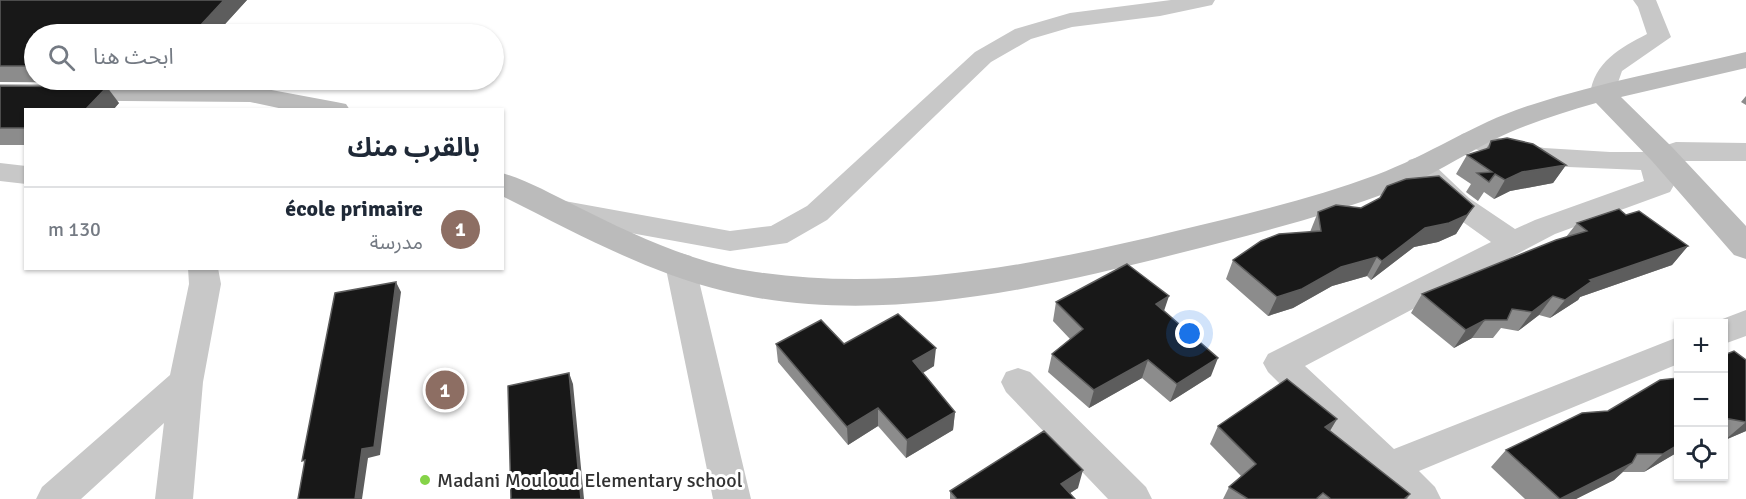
<!DOCTYPE html>
<html lang="ar">
<head>
<meta charset="utf-8">
<style>
	:root { --surface:#fff; --page:#f6f6f7; --text:#1f2937; --muted:#747a83; --line:#e0e1e3; --accent:#4d753f }
	body { margin:0; font-family:Signika,"Noto Sans Arabic",sans-serif; background:var(--page); color:var(--text); direction:rtl }
	.controls { position:absolute; right:18px; bottom:18px; display:grid; overflow:hidden; border-radius:0px; box-shadow:0 2px 4px #0004 }
	.controls button { width:54px; height:54px; display:grid; place-items:center; padding:0; border:0; border-bottom:2px solid var(--line); background:var(--surface); color:var(--text); font:30px sans-serif }
	.you { position:absolute; left:1190px; top:334px; width:21px; height:21px; margin:-15px; border:4px solid #fff; border-radius:50%; background:#1a73e8; box-shadow:0 0 0 9px #1a73e833 }
	.badge { display:grid; place-items:center; width:39px; height:39px; border-radius:50%; background:var(--accent); color:#fff; font-size:20px; font-weight:700 }
	.pin { position:absolute; translate:-50% -50%; border:3px solid #fff; box-shadow:0 2px 6px #0006 }
	.list { margin:0; padding:0; list-style:none }
	h2 { display:flex; justify-content:space-between; align-items:center; height:78px; margin:0; padding:0 24px; font-size:26px }
	h2 small { font-size:20px; font-weight:400; color:var(--muted) }
	.list li { display:grid; grid-template-columns:39px 1fr auto; gap:18px; align-items:center; box-sizing:border-box; height:84px; padding:0 24px; border-top:2px solid var(--line) }
	.list b { display:block; font-size:22px; white-space:nowrap }
	.list p { margin:0; font-size:20px; white-space:nowrap; color:var(--muted) }
	.list em { font-size:20px; font-style:normal; color:var(--muted) }
	.icon { flex:none; width:33px; height:33px; fill:none; stroke:currentColor; stroke-width:2; stroke-linecap:round; stroke-linejoin:round }
	.map { position:relative; flex:none; width:1746px; height:499px; overflow:hidden; direction:ltr }
	.search { position:absolute; background:var(--surface); box-shadow:0 2px 4px #0004; left:24px; top:24px; width:480px; height:66px; display:flex; align-items:center; gap:15px; box-sizing:border-box; padding:0 21px; border-radius:33px; color:var(--muted); font-size:22px }
	.panel { position:absolute; background:var(--surface); box-shadow:0 2px 4px #0004; left:24px; top:108px; width:480px; height:162px; border-radius:0px; direction:rtl }
	.map>svg:first-child { display:block }
</style>
</head>
<body>
<div class="map">
<svg width="1746" height="499" viewBox="0 0 1746 499">
	<rect width="100%" height="100%" fill="#fff"/>
	<g fill="none" stroke-linecap="round" stroke-linejoin="round">
		<!-- street -->
		<path fill="#c8c8c8" fill-rule="evenodd" d="M 1171,0 L 1215,0 L 1212,5 L 1160,16 L 1072,27 L 1031,39 L 991,62 L 827,220 L 787,243 L 730,251 L 559,220 L 549,217 L 545,210 L 549,203 L 559,200 L 730,231 L 771,226 L 807,206 L 975,52 L 1015,29 L 1070,13 Z
			M 1633,0 L 1656,0 L 1671,37 L 1622,71 L 1612,100 L 1603,103 L 1594,100 L 1590,95 C 1594,62 1620,48 1647,34 L 1638,7 Z
			M 1471,132 L 1544,148 L 1610,152 L 1645,152 L 1676,142 L 1746,143 L 1746,161 L 1671,161 L 1666,164 L 1674,185 L 1670,192 L 1555,234 L 1305,366 L 1394,449 L 1678,337 L 1678,364 L 1419,471 L 1435,487 L 1441,499 L 1396,499 L 1268,372 L 1263,363 L 1268,354 L 1491,242 L 1449,212 L 1409,172 L 1405,166 L 1409,160 L 1419,157 L 1429,160 L 1469,198 L 1515,229 L 1535,220 L 1644,181 L 1641,170 L 1544,166 L 1462,146 L 1458,140 L 1462,134 Z
			M 0,163 L 26,166 L 26,184 L 0,181 Z
			M 680,253 L 691,256 L 695,264 L 751,499 L 713,499 L 665,264 L 669,256 Z
			M 188,268 L 218,268 L 221,284 L 203,382 L 193,499 L 155,499 L 164,423 L 81,499 L 36,499 L 42,487 L 170,375 L 189,284 Z
			M 1746,310 L 1746,336 L 1724,344 L 1724,324 L 1712,323 Z
			M 1018,368 L 1030,372 L 1146,487 L 1152,499 L 1108,499 L 1006,392 L 1001,382 L 1006,372 Z"/>
		<!-- secondary -->
		<path fill="#bbb" fill-rule="evenodd" d="M 1746,52 L 1746,68 L 1621,97 L 1672,147 L 1746,226 L 1746,259 L 1734,255 L 1652,161 L 1596,103 C 1561,113 1526,124 1493,140 C 1460,157 1430,177 1395,190 C 1325,216 1252,235 1180,253 C 1034,290 874,327 724,291 C 646,272 574,232 502,196 L 502,173 C 527,180 551,194 574,205 C 632,234 692,263 756,272 C 897,293 1039,264 1176,231 C 1243,215 1311,199 1376,175 C 1430,155 1476,122 1531,105 C 1601,82 1674,69 1746,52 Z
			M 0,84 L 250,86 L 336,102 L 346,104 L 350,110 L 288,110 L 250,102 L 0,100 Z"/>
	</g>
	<!-- wall -->
	<path fill="#8c8c8c" d="M 0,0 L 247,0 L 216,34 L 34,34 L 34,80 L 142,80 L 138,83 L 0,82 Z
		M 0,86 L 119,103 L 113,110 L 26,110 L 26,145 L 0,145 Z
		M 1746,96 L 1746,105 L 1741,102 Z
		M 1491,141 L 1566,165 L 1553,183 L 1510,191 L 1494,199 L 1484,192 L 1478,201 L 1466,192 L 1471,184 L 1456,174 L 1467,155 L 1486,149 Z
		M 1361,208 L 1462,224 L 1456,234 L 1438,242 L 1414,247 L 1371,280 L 1367,276 L 1332,286 L 1293,308 L 1268,316 L 1226,279 L 1233,260 L 1310,232 L 1318,212 Z
		M 1626,215 L 1688,246 L 1672,265 L 1580,297 L 1578,300 L 1550,318 L 1539,315 L 1518,331 L 1501,328 L 1493,338 L 1472,338 L 1454,348 L 1411,313 L 1422,294 L 1566,237 L 1577,223 Z
		M 1056,302 L 1164,312 L 1211,376 L 1170,402 L 1142,378 L 1089,408 L 1048,372 L 1052,354 L 1070,339 L 1053,321 Z
		M 776,344 L 844,344 L 934,366 L 923,373 L 955,412 L 953,430 L 906,458 L 878,426 L 848,445 L 778,362 Z
		M 1724,355 L 1746,360 L 1746,431 L 1725,440 L 1724,439 Z
		M 1337,419 L 1330,431 L 1410,494 L 1407,499 L 1223,499 L 1229,487 L 1241,476 L 1210,444 L 1218,426 Z
		M 1506,450 L 1678,452 L 1644,472 L 1623,472 L 1614,480 L 1576,499 L 1525,499 L 1491,467 Z
		M 1078,488 L 1070,493 L 1075,499 L 950,499 L 950,491 Z"/>
	<!-- shaded-wall -->
	<path fill="#5d5d5d" d="M 224,0 L 247,0 L 216,34 L 201,34 L 199,27 Z
		M 107,87 L 119,103 L 113,110 L 85,110 Z
		M 1566,165 L 1553,183 L 1510,191 L 1494,199 L 1505,180 L 1522,172 Z
		M 1474,206 L 1456,234 L 1438,242 L 1414,247 L 1371,280 L 1382,261 L 1425,228 Z
		M 1688,246 L 1672,265 L 1580,297 L 1578,300 L 1550,318 L 1565,300 L 1590,280 Z
		M 1377,257 L 1367,276 L 1332,286 L 1293,308 L 1268,316 L 1277,297 L 1341,267 Z
		M 396,282 L 401,292 L 380,455 L 368,458 L 362,499 L 355,499 L 362,449 Z
		M 1169,296 L 1163,314 L 1156,304 Z
		M 1553,296 L 1539,315 L 1518,331 L 1532,312 Z
		M 1485,320 L 1472,338 L 1454,348 L 1466,330 Z
		M 936,348 L 934,366 L 912,379 L 913,361 Z
		M 1218,358 L 1211,376 L 1170,402 L 1177,384 Z
		M 1148,360 L 1142,378 L 1089,408 L 1094,390 Z
		M 569,373 L 573,384 L 584,499 L 581,499 Z
		M 878,408 L 878,426 L 848,445 L 847,427 Z
		M 955,412 L 953,430 L 906,458 L 907,440 Z
		M 1337,419 L 1326,437 L 1325,427 Z
		M 1746,421 L 1746,431 L 1725,440 L 1746,422 Z
		M 1678,445 L 1678,452 L 1644,472 L 1663,454 Z
		M 1632,463 L 1614,480 L 1576,499 L 1559,499 Z
		M 1083,470 L 1078,488 L 1061,499 L 1061,484 Z"/>
	<!-- building -->
	<path fill="#181818" stroke="#5d5d5d" stroke-width="1.5" d="M 0,0 L 224,0 L 199,27 L 208,27 L 201,34 L 34,34 L 34,66 L 0,66 Z
		M 0,86 L 107,87 L 85,110 L 26,110 L 26,128 L 0,128 Z
		M 1507,138 L 1533,144 L 1566,165 L 1522,172 L 1505,180 L 1495,174 L 1489,182 L 1477,173 L 1492,172 L 1467,155 L 1489,148 L 1491,141 Z
		M 1439,176 L 1474,206 L 1467,215 L 1449,223 L 1425,228 L 1382,261 L 1377,257 L 1341,267 L 1302,289 L 1277,297 L 1233,260 L 1261,241 L 1279,234 L 1321,231 L 1318,212 L 1336,205 L 1361,208 L 1380,198 L 1387,186 L 1406,179 Z
		M 1619,209 L 1626,215 L 1639,211 L 1688,246 L 1590,280 L 1592,281 L 1565,300 L 1553,296 L 1532,312 L 1512,309 L 1507,320 L 1485,320 L 1466,330 L 1422,294 L 1556,240 L 1587,231 L 1577,223 Z
		M 1127,264 L 1169,296 L 1156,304 L 1218,358 L 1177,384 L 1148,360 L 1094,390 L 1052,354 L 1083,329 L 1056,302 Z
		M 396,282 L 374,447 L 362,449 L 355,499 L 298,499 L 305,460 L 302,461 L 335,293 Z
		M 898,314 L 936,348 L 913,361 L 955,412 L 907,440 L 878,408 L 847,427 L 776,344 L 821,320 L 844,344 Z
		M 1734,351 L 1746,360 L 1746,422 L 1724,418 L 1724,355 Z
		M 569,373 L 581,499 L 511,499 L 508,386 Z
		M 1678,378 L 1678,445 L 1663,454 L 1637,454 L 1632,463 L 1560,499 L 1506,450 L 1582,413 L 1608,411 L 1660,380 Z
		M 1287,379 L 1337,419 L 1325,427 L 1410,494 L 1404,499 L 1331,499 L 1323,493 L 1316,499 L 1248,499 L 1229,487 L 1256,464 L 1218,426 Z
		M 1044,431 L 1083,470 L 1061,484 L 1075,499 L 957,499 L 950,491 Z"/>
	<!-- markers -->
	<circle fill="#85d348" stroke="#fff" stroke-width="2" cx="425" cy="480" r="6"/>
	<g text-anchor="middle" dominant-baseline="central" stroke-width="6" stroke-linejoin="round" paint-order="stroke">
		<!-- near-poi labels -->
		<g font-size="20" fill="#313131" stroke="#fff" text-anchor="start">
			<text x="437" y="480">Madani Mouloud Elementary school</text>
		</g>
	</g>
</svg>
<div class="controls">
<button>+</button>
<button>−</button>
<button><svg class="icon" aria-label="locate" viewBox="0 0 24 24"><circle cx="12" cy="12" r="6"/><path d="M12 2v4M12 18v4M2 12h4M18 12h4"/></svg></button>
</div>
<div class="you"></div>
<div class="pin badge" style="left:445px;top:390px;background:#8d6e63">1</div>
<div class="search"><svg class="icon" aria-label="search" viewBox="0 0 24 24"><circle cx="10" cy="10" r="6"/><path d="M15 15l6 6"/></svg>ابحث هنا</div>
<section class="panel">
<h2>بالقرب منك<small></small></h2>
<ul class="list">
<li><span class="badge" style="background:#8d6e63">1</span><div><b>école primaire</b><p>مدرسة</p></div><em>130 m</em></li>
</ul>
</section>
</div>
</body>
</html>
